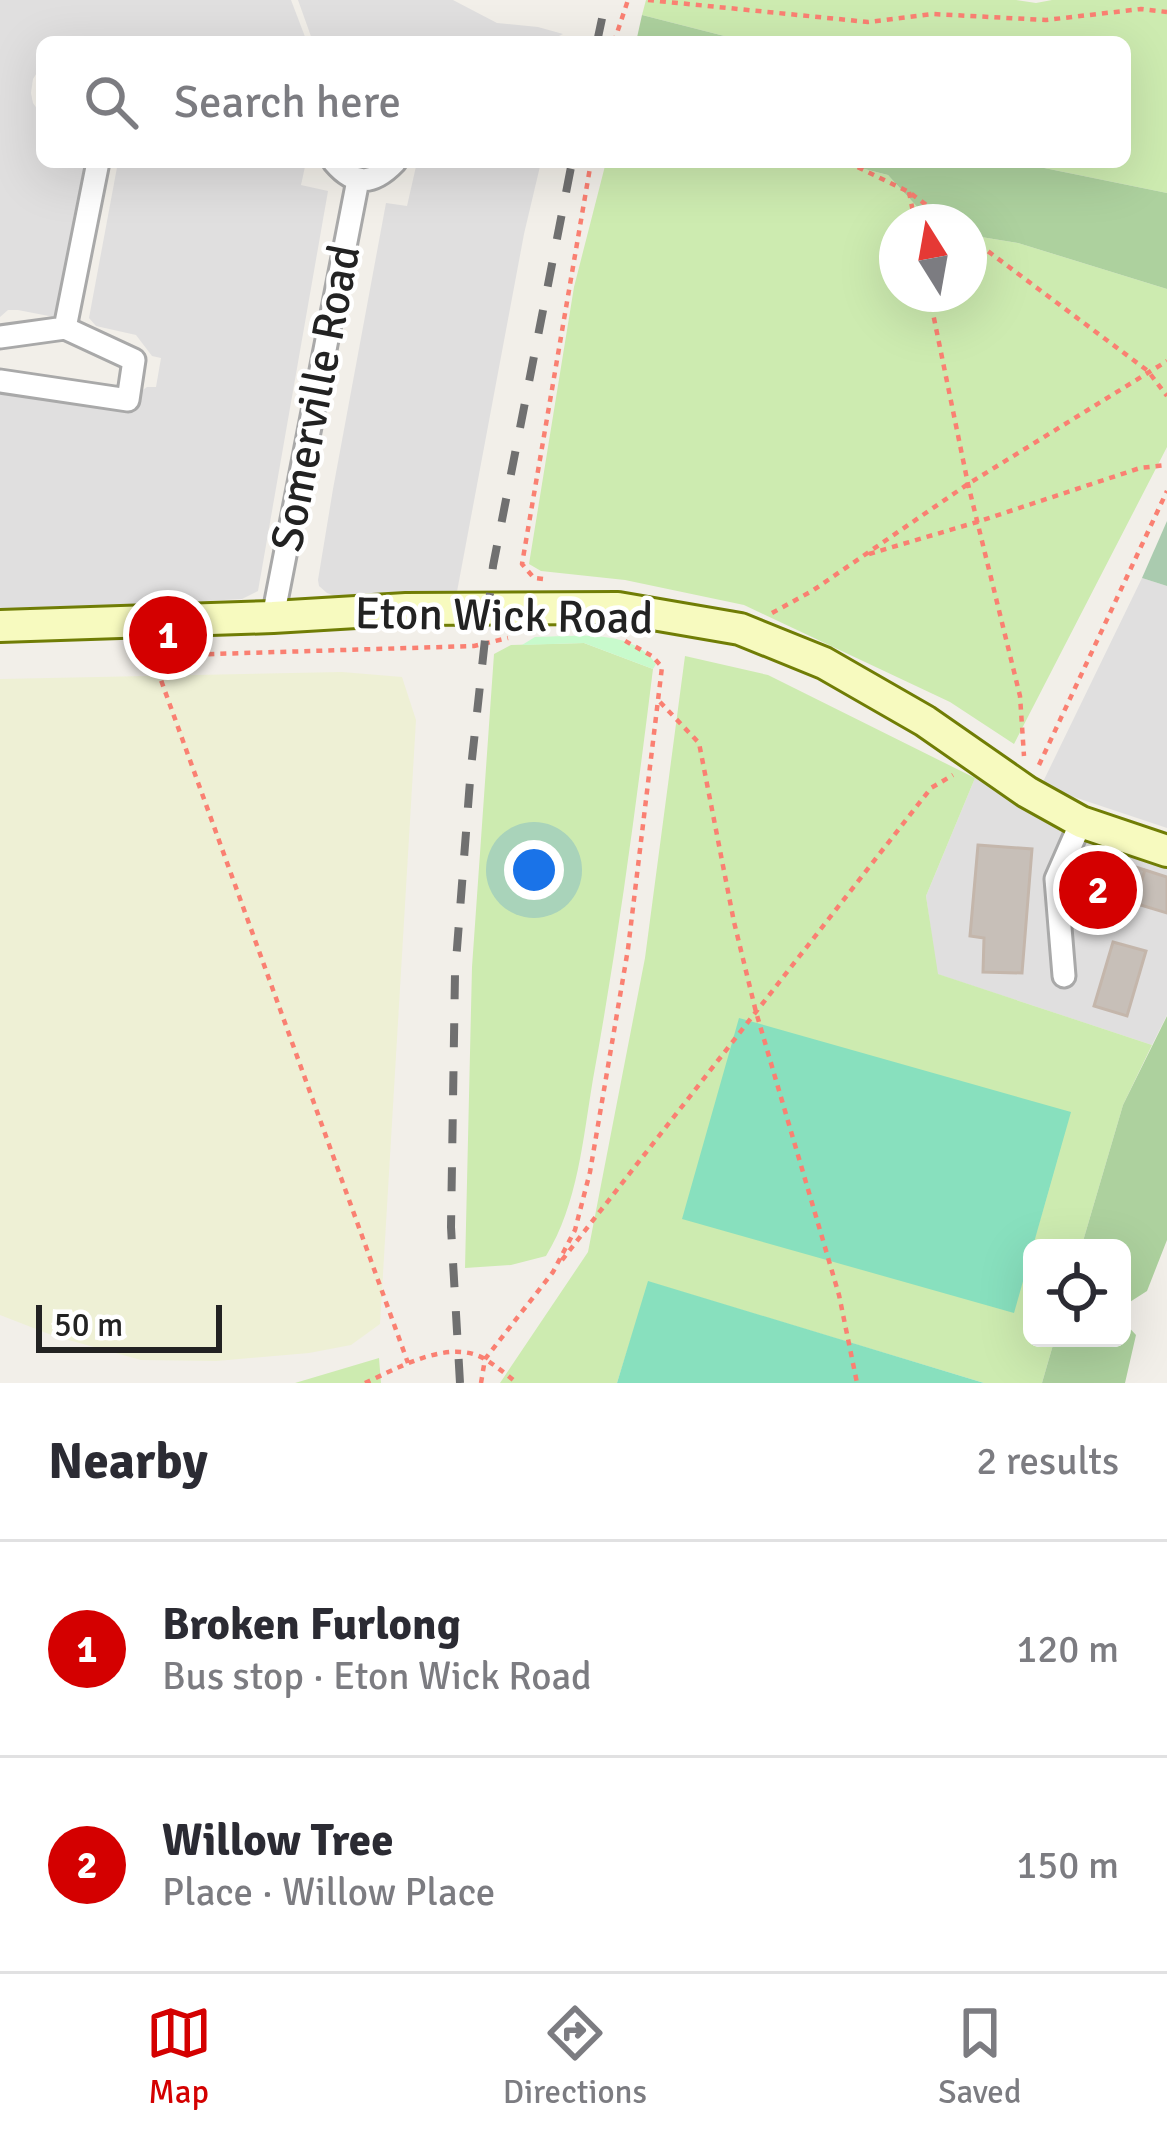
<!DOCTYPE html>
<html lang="en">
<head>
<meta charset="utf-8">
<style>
	:root { --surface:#fff; --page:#f7f7f7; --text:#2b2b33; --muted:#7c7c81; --line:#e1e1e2; --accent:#d40000 }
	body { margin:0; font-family:Signika,sans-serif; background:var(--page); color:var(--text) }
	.controls { position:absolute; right:36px; bottom:36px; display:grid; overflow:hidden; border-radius:18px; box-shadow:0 12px 48px #0002 }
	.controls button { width:108px; height:108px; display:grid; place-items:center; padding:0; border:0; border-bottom:3px solid var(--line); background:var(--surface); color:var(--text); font:60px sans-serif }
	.compass { position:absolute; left:879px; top:204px; width:108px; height:108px; border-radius:50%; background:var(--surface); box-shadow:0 12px 48px #0002; rotate:349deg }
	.scale { position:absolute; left:36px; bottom:30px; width:186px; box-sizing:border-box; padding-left:12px; border:6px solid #222; border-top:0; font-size:33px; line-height:42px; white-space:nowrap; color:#222; -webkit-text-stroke:9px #fff; paint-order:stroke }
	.you { position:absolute; left:534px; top:870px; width:42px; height:42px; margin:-30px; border:9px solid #fff; border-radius:50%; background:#1a73e8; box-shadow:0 0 0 18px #1a73e833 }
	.badge { display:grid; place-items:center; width:78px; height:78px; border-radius:50%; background:var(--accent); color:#fff; font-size:39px; font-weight:700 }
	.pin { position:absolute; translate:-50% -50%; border:6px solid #fff; box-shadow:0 3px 12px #0006 }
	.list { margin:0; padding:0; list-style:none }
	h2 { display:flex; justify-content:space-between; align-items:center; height:156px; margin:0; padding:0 48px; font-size:51px }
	h2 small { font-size:39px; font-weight:400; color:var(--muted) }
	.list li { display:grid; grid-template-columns:78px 1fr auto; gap:36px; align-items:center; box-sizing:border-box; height:216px; padding:0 48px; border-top:3px solid var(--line) }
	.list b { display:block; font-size:45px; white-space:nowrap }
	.list p { margin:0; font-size:39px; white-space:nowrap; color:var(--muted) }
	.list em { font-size:39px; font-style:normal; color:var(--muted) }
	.icon { flex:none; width:66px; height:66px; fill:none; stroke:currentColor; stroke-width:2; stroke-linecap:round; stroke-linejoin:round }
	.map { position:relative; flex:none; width:1167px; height:1383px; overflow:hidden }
	.search { position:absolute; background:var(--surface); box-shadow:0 12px 48px #0002; left:36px; right:36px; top:36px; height:132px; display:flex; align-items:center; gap:30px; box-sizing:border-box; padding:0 42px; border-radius:18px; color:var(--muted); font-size:45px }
	.sheet { height:588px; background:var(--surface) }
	nav { display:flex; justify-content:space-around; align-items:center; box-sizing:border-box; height:168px; border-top:3px solid var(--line); background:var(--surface); font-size:33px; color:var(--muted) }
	nav a { display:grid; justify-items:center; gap:6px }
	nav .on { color:var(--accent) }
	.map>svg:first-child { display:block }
</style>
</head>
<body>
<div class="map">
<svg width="1167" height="1383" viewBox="0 0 1167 1383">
	<rect width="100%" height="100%" fill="#f2efe9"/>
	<!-- residential -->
	<path fill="#e0dfdf" d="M 0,0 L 291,0 L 307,42 L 42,42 L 42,65 L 33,79 L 31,93 L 33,103 L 42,116 L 42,162 L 95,162 L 59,318 L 18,310 L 8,310 L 0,317 Z
		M 298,0 L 453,0 L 497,23 L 538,27 L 563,34 L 547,42 L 313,42 Z
		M 118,162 L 306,162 L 301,185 L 328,191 L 258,591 L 242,599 L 0,612 L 0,381 L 124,404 L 147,387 L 156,387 L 161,358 L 152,356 L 136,335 L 96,326 L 89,318 Z
		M 417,162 L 541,162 L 524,234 L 456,597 L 342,599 L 327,593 L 319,586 L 318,580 L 333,489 L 386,203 L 407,206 Z
		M 1142,578 L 1167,586 L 1167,828 L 1041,786 Z
		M 975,778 L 1070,829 L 1167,862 L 1167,1015 L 1152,1045 L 937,974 L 926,896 Z"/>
	<!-- farmland -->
	<path fill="#eef0d5" d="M 342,672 L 402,677 L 416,720 L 380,1324 L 351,1345 L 309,1353 L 216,1361 L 141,1360 L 54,1336 L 0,1315 L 0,679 Z"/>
	<!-- grass -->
	<path fill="#cdebb0" d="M 646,0 L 1016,0 L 1036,3 L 1052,0 L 1167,0 L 1167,193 L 1015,162 L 1125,162 L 1125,42 L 748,42 L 642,15 Z
		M 606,162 L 837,162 L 888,175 L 931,222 L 897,222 L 897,294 L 969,294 L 969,235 L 1018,243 L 1167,289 L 1167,447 L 1014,744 L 950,702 L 744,605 L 625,580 L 541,571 L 529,564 L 574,287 Z
		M 584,643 L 653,669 C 636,806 618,943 593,1079 C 583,1138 578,1204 546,1256 L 511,1265 L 465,1268 L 472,967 L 494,654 L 511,645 Z
		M 685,656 L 768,675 L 975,778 L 926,896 L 938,974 L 1152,1045 L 1123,1105 L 1081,1248 L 1032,1248 L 1071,1113 L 1013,1313 L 1032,1249 L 1032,1338 L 1055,1338 L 1042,1383 L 984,1383 L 649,1282 L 617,1383 L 500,1383 L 588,1252 L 645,958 Z
		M 379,1358 L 381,1383 L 295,1383 Z"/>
	<!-- forest -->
	<path fill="#add19e" d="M 642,15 L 748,42 L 636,42 Z
		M 837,162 L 1015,162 L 1167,193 L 1167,289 L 1018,243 L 969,235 L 969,222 L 931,222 L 888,175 Z
		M 1167,1016 L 1167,1240 L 1147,1291 L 1122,1307 L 1122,1248 L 1081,1248 L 1123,1105 Z
		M 1122,1320 L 1136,1335 L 1125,1383 L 1042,1383 L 1055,1338 L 1122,1338 Z"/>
	<!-- cemetery -->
	<path fill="#aacbaf" d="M 1167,521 L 1167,586 L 1142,578 Z"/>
	<!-- park -->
	<path fill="#c8facc" d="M 535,637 C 574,637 631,627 656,664 L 653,669 L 584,643 L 522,645 Z"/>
	<!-- pitch -->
	<path fill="#88e0be" d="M 739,1018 L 1071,1112 L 1014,1313 L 682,1219 Z
		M 648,1281 L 984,1383 L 617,1383 Z"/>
	<!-- building -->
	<path fill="#c7bfb8" stroke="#c4b6ab" stroke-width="3" d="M 978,845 L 1032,849 L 1022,973 L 983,972 L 984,938 L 970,936 Z
		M 1102,856 L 1123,863 L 1114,910 L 1077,899 L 1080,881 Z
		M 1123,863 L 1145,870 L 1131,915 L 1114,910 Z
		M 1145,870 L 1167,877 L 1167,913 L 1134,903 Z
		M 1113,942 L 1146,951 L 1127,1016 L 1094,1006 Z"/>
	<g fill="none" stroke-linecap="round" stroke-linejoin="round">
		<defs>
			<path id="minor" d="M 334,162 C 355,187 374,184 395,162
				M 0,337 L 65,328 L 98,162
				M 0,381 L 128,400 L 134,360 L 65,328
				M 273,617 L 358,180
				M 1064,976 L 1056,879 L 1081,822"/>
			<path id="secondary" d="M 0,626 L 273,617 L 406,609 L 618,608 L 740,629 L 824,663 L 925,721 L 1027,792 L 1081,822 L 1167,851"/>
		</defs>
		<!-- minor casing -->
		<use href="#minor" stroke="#a9a9a9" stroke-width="27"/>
		<!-- secondary casing -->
		<use href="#secondary" stroke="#707d05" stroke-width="36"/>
		<!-- path -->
		<path stroke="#fa8072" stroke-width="4.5" stroke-dasharray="6 6" stroke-linecap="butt" d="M 648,0 L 868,22 L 933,14 L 1046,20 L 1141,9 L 1167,12
			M 614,42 L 628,0
			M 847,162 L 909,192 L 949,222
			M 909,192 L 915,222
			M 969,237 L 1148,371 L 1167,396
			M 929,294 L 968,484 L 1020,696 L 1024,756
			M 869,554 L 977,522 L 1140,468 L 1167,465
			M 543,579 L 534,578 L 522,564 L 591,162
			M 772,613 L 812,591 L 968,484 L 1167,361
			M 149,647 L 408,1363
			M 161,650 L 180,655 L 474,646 L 508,638
			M 660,702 L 699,743 L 734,922 L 756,1012 L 839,1295 L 857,1383
			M 1039,765 L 1167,491
			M 562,1260 L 931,788 L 953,775
			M 365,1383 C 398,1368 449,1338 485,1359 C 496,1366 507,1375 517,1383
			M 481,1383 L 485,1359 L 553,1272 L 575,1230 L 590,1172 L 628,949 L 662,667 L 652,656 L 620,638"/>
		<!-- minor -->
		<use href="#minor" stroke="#fff" stroke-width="21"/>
		<!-- secondary -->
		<use href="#secondary" stroke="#f7fabf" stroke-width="30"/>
		<!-- rail -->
		<path stroke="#707070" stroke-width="8" stroke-dasharray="24 24" stroke-linecap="butt" d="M 597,42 L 606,0
			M 460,1383 L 451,1227 L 455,974 L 471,768 L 493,566 L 572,162"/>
	</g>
	<g text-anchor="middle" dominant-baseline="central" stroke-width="9" stroke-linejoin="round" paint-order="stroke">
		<!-- street labels -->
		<g font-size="45" fill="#222" stroke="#fff">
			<text transform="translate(316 398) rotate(-79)">Somerville Road</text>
			<text transform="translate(504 616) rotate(1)">Eton Wick Road</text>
		</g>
	</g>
</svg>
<div class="controls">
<button><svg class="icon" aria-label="locate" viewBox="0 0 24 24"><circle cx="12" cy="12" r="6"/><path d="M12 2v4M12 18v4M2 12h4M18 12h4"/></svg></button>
</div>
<svg class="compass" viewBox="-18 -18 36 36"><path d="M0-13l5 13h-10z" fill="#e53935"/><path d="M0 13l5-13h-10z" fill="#7c7c81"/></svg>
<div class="scale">50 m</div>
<div class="you"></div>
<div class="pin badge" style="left:168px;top:635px">1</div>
<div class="pin badge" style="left:1098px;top:890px">2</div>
<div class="search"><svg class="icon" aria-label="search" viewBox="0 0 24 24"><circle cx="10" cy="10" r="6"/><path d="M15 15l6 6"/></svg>Search here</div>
</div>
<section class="sheet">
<h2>Nearby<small>2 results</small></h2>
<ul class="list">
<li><span class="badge">1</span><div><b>Broken Furlong</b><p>Bus stop · Eton Wick Road</p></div><em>120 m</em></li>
<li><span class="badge">2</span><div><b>Willow Tree</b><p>Place · Willow Place</p></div><em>150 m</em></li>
</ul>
</section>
<nav>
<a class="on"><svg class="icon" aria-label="map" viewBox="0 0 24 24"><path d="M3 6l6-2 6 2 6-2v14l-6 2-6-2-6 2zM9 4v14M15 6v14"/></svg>Map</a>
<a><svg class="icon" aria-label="directions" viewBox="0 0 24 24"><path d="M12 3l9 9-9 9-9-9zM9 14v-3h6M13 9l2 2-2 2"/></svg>Directions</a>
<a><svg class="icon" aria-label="saved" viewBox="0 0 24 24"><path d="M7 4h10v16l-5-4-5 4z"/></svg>Saved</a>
</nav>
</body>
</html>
